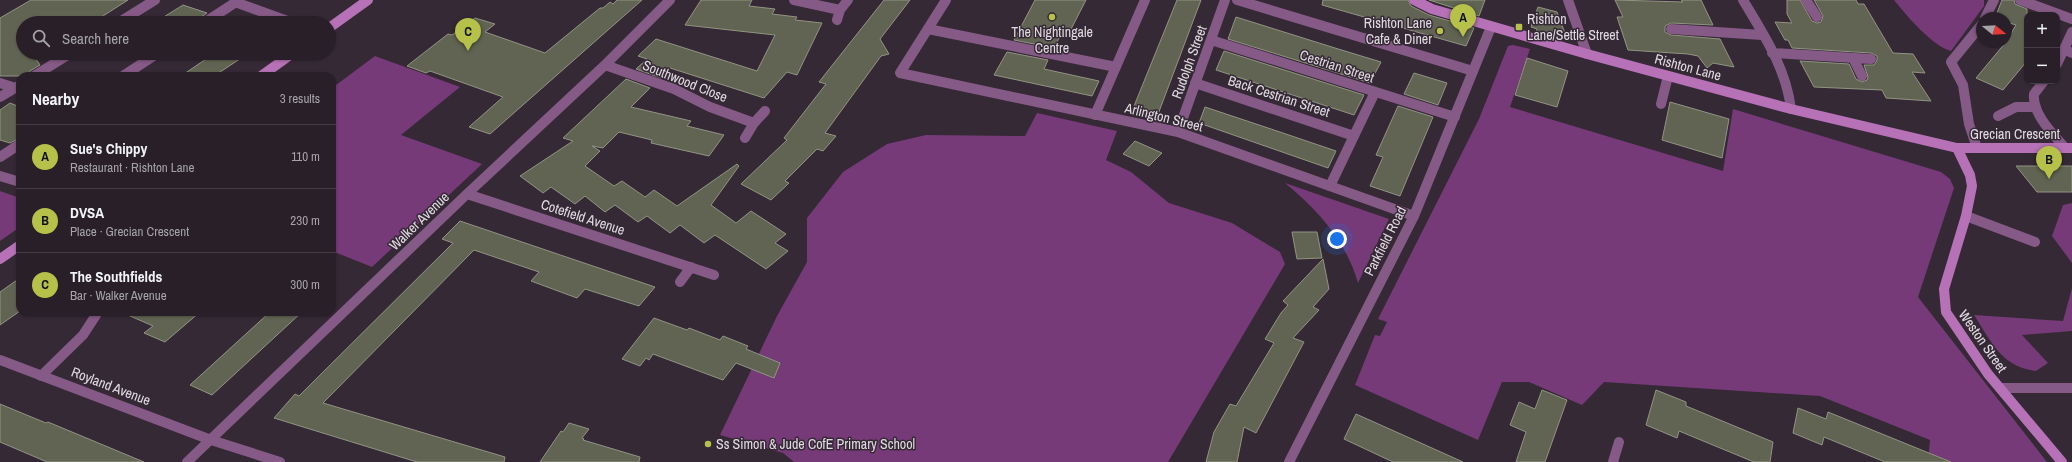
<!DOCTYPE html>
<html lang="en">
<head>
<meta charset="utf-8">
<style>
	:root { --surface:#281f28; --page:#302730; --text:#f1f3f6; --muted:#a5a2a8; --line:#443d45; --accent:#b6c149 }
	body { margin:0; font-family:"Archivo Narrow",sans-serif; background:var(--page); color:var(--text) }
	.controls { position:absolute; right:12px; top:12px; display:grid; overflow:hidden; border-radius:8px; box-shadow:0 1px 3px #0004 }
	.controls button { width:36px; height:36px; display:grid; place-items:center; padding:0; border:0; border-bottom:1px solid var(--line); background:var(--surface); color:var(--text); font:20px sans-serif }
	.compass { position:absolute; left:1976px; top:12px; width:36px; height:36px; border-radius:50%; background:var(--surface); box-shadow:0 1px 3px #0004; rotate:108deg }
	.you { position:absolute; left:1337px; top:239px; width:14px; height:14px; margin:-10px; border:3px solid #fff; border-radius:50%; background:#1a73e8; box-shadow:0 0 0 6px #1a73e833 }
	.badge { display:grid; place-items:center; width:26px; height:26px; border-radius:50%; background:var(--accent); color:#111; font-size:13px; font-weight:700 }
	.pin { position:absolute; translate:-50% -33px; filter:drop-shadow(0 1px 2px #0008) }
	.pin::after { content:''; position:absolute; top:21px; width:14px; height:12px; background:inherit; clip-path:polygon(0 0,100% 0,50% 100%) }
	.list { margin:0; padding:0; list-style:none }
	h2 { display:flex; justify-content:space-between; align-items:center; height:52px; margin:0; padding:0 16px; font-size:17px }
	h2 small { font-size:13px; font-weight:400; color:var(--muted) }
	.list li { display:grid; grid-template-columns:26px 1fr auto; gap:12px; align-items:center; box-sizing:border-box; height:64px; padding:0 16px; border-top:1px solid var(--line) }
	.list b { display:block; font-size:15px; white-space:nowrap }
	.list p { margin:0; font-size:13px; white-space:nowrap; color:var(--muted) }
	.list em { font-size:13px; font-style:normal; color:var(--muted) }
	.icon { flex:none; width:22px; height:22px; fill:none; stroke:currentColor; stroke-width:2; stroke-linecap:round; stroke-linejoin:round }
	.map { position:relative; flex:none; width:2072px; height:462px; overflow:hidden }
	.search { position:absolute; background:var(--surface); box-shadow:0 1px 3px #0004; left:16px; top:16px; width:320px; height:44px; display:flex; align-items:center; gap:10px; box-sizing:border-box; padding:0 14px; border-radius:22px; color:var(--muted); font-size:15px }
	.panel { position:absolute; background:var(--surface); box-shadow:0 1px 3px #0004; left:16px; top:72px; width:320px; height:244px; border-radius:12px }
	.map>svg:first-child { display:block }
</style>
</head>
<body>
<div class="map">
<svg width="2072" height="462" viewBox="0 0 2072 462">
	<rect width="100%" height="100%" fill="#352935"/>
	<!-- green -->
	<path fill="#753a77" d="M 1894,0 L 1984,0 L 1984,6 L 1951,51 C 1932,46 1906,15 1894,0 Z
		M 1513,45 L 1530,49 L 1510,107 L 1723,171 L 1733,109 L 1941,172 L 1950,179 L 1954,188 L 1918,297 L 2047,462 L 1928,462 L 1930,440 L 1820,396 L 1604,382 L 1582,405 L 1529,382 L 1502,382 L 1478,440 L 1355,385 L 1375,335 L 1380,336 L 1387,322 L 1378,319 L 1479,119 L 1508,46 Z
		M 375,56 L 460,87 L 401,135 L 482,164 L 372,267 L 332,251 L 332,88 Z
		M 1037,113 L 1117,131 L 1106,160 L 1131,172 L 1169,203 L 1232,223 L 1280,252 L 1285,264 L 1168,462 L 794,462 L 783,453 L 720,435 L 777,316 L 807,262 L 807,218 L 843,172 L 887,144 L 926,135 L 1025,136 Z
		M 1285,183 L 1389,219 L 1358,283 C 1346,241 1318,210 1285,183 Z
		M 0,191 L 20,198 L 20,227 L 0,241 Z
		M 2072,203 L 2072,263 L 2052,236 L 2063,205 Z
		M 2072,288 L 2072,331 L 2022,335 L 2048,363 L 2036,371 C 2001,367 1991,341 1974,315 L 2063,321 Z"/>
	<!-- building -->
	<path fill="#626453" stroke="#919482" d="M 31,0 L 128,0 L 92,23 L 23,23 L 23,53 L 45,53 L 36,59 L 40,65 L 30,71 L 28,76 L 0,76 L 0,18 Z
		M 617,0 L 642,0 L 490,134 L 469,127 L 503,97 L 430,71 L 426,73 L 407,66 L 448,34 L 452,35 L 475,18 L 495,24 L 485,32 L 545,53 L 600,8 L 603,8 L 610,2 L 613,4 Z
		M 701,0 L 752,0 L 749,6 L 775,9 L 772,14 L 797,17 L 795,20 L 822,23 L 797,75 L 787,72 L 764,98 L 670,68 L 661,78 L 636,69 L 647,59 L 638,56 L 656,39 L 757,71 L 775,35 L 685,25 Z
		M 884,0 L 910,0 L 880,39 L 889,54 L 881,56 L 825,133 L 836,136 L 823,151 L 817,149 L 785,181 L 789,183 L 771,200 L 741,184 L 787,140 L 784,138 L 826,84 L 819,82 Z
		M 1035,0 L 1086,0 L 1068,35 L 1061,34 L 1054,48 L 1014,40 Z
		M 1177,0 L 1201,0 L 1157,117 L 1132,111 Z
		M 1323,0 L 1408,0 L 1411,6 L 1429,15 L 1474,28 L 1466,46 L 1322,5 Z
		M 1429,0 L 1485,0 L 1479,16 Z
		M 1615,0 L 1683,2 L 1681,0 L 1701,0 L 1713,25 L 1671,23 L 1665,26 L 1665,32 L 1671,35 L 1720,39 L 1734,67 L 1713,63 L 1707,68 L 1698,56 L 1688,54 L 1628,50 L 1617,17 L 1623,17 Z
		M 1787,0 L 1800,0 L 1812,21 L 1817,23 L 1821,22 L 1823,16 L 1814,0 L 1856,0 L 1858,4 L 1864,4 L 1893,53 L 1913,54 L 1925,73 L 1912,72 L 1931,101 L 1886,98 L 1882,90 L 1814,87 L 1800,61 L 1849,64 L 1856,79 L 1862,82 L 1867,80 L 1868,77 L 1864,65 L 1874,65 L 1877,60 L 1877,56 L 1871,53 L 1792,48 L 1788,40 L 1785,40 L 1775,22 L 1792,23 L 1787,14 Z
		M 2002,0 L 2014,0 L 2015,4 L 2027,9 L 2027,61 L 2003,90 L 1976,78 L 2006,42 L 2016,25 L 2006,22 L 2006,18 L 1995,18 Z
		M 183,5 L 207,13 L 200,18 L 198,23 L 154,23 Z
		M 1538,7 L 1557,12 L 1565,33 L 1553,37 L 1536,32 L 1537,29 L 1531,27 Z
		M 1236,17 L 1335,48 L 1381,62 L 1370,83 L 1228,39 Z
		M 1224,51 L 1364,95 L 1354,115 L 1216,70 Z
		M 1007,52 L 1048,60 L 1044,69 L 1099,81 L 1092,96 L 994,75 Z
		M 206,53 L 249,53 L 214,76 L 181,76 L 212,55 Z
		M 1527,58 L 1568,71 L 1557,107 L 1515,95 Z
		M 1414,73 L 1447,83 L 1438,105 L 1404,94 Z
		M 626,79 L 650,88 L 631,107 L 691,121 L 687,126 L 724,135 L 709,156 L 651,143 L 652,140 L 619,132 L 603,148 L 592,146 L 600,151 L 585,166 L 614,186 L 622,181 L 645,197 L 654,190 L 677,206 L 737,164 L 739,166 L 711,205 L 736,223 L 751,211 L 786,234 L 775,243 L 788,251 L 766,269 L 715,235 L 704,243 L 680,225 L 670,233 L 647,216 L 638,222 L 615,205 L 605,212 L 585,196 L 575,204 L 551,187 L 543,193 L 520,176 L 573,141 L 563,138 Z
		M 1670,102 L 1729,119 L 1722,158 L 1662,140 Z
		M 10,103 L 20,107 L 20,138 L 10,143 L 0,140 L 0,110 Z
		M 1398,106 L 1433,117 L 1400,196 L 1370,186 L 1383,157 L 1376,155 Z
		M 1205,107 L 1277,131 L 1336,151 L 1328,168 L 1199,123 Z
		M 1135,141 L 1162,153 L 1149,166 L 1123,154 Z
		M 2016,166 L 2072,166 L 2072,192 L 2037,192 Z
		M 460,221 L 655,287 L 639,306 L 585,289 L 577,298 L 531,281 L 539,272 L 474,250 L 323,403 L 505,457 L 504,462 L 417,462 L 274,418 L 295,394 L 299,396 L 453,243 L 442,239 Z
		M 1292,232 L 1317,232 L 1322,258 L 1297,259 Z
		M 1323,259 L 1329,289 L 1313,307 L 1319,310 L 1293,338 L 1304,342 L 1256,433 L 1244,427 L 1237,462 L 1206,462 L 1214,432 L 1230,404 L 1236,406 L 1274,343 L 1265,339 L 1281,313 L 1288,305 L 1283,301 Z
		M 20,278 L 20,311 L 0,325 L 0,292 Z
		M 121,312 L 200,312 L 165,342 L 144,333 L 153,326 Z
		M 270,312 L 302,312 L 212,395 L 190,385 Z
		M 654,318 L 687,330 L 689,328 L 720,340 L 723,336 L 748,346 L 746,349 L 780,363 L 774,378 L 736,363 L 723,380 L 653,354 L 649,360 L 646,358 L 640,366 L 622,359 Z
		M 1542,390 L 1567,400 L 1545,462 L 1516,462 L 1526,432 L 1510,425 L 1519,402 L 1535,409 Z
		M 1656,390 L 1686,402 L 1686,406 L 1773,442 L 1770,462 L 1754,462 L 1679,431 L 1677,438 L 1646,425 Z
		M 0,404 L 46,423 L 48,422 L 144,462 L 47,462 L 0,442 Z
		M 1798,408 L 1826,419 L 1828,412 L 1951,462 L 1885,462 L 1824,437 L 1822,445 L 1793,433 Z
		M 1356,414 L 1403,435 L 1463,462 L 1393,462 L 1344,439 Z
		M 569,423 L 589,429 L 582,438 L 584,439 L 583,440 L 640,457 L 639,462 L 540,462 L 561,431 L 563,432 Z"/>
	<g fill="none" stroke-linecap="round" stroke-linejoin="round">
		<!-- lane -->
		<path stroke="#855a86" stroke-width="10" d="M 1237,0 L 1473,71
			M 235,2 L 293,23
			M 1985,18 L 1994,0
			M 204,23 L 239,0
			M 928,29 L 1116,67
			M 2065,50 L 2072,53
			M 123,76 L 158,53
			M 0,83 L 15,88
			M 1195,83 L 1354,136
			M 1661,104 L 1668,76
			M 1095,115 L 1145,0
			M 1977,148 L 1969,124 L 1963,85 L 1951,62 L 1982,24
			M 0,157 L 20,144
			M 1330,186 L 1375,92
			M 1966,216 L 2035,242
			M 41,376 L 83,335 L 98,312
			M 2000,388 L 2072,388"/>
		<!-- street -->
		<path stroke="#855a86" stroke-width="10" d="M 794,0 L 840,10
			M 946,0 L 900,73 L 1178,132 L 1414,216
			M 1568,0 L 1587,54
			M 1743,0 C 1764,35 1786,68 1791,109
			M 1806,0 L 1817,17
			M 2020,0 L 2072,19
			M 837,20 L 840,10 L 848,0
			M 118,23 L 155,0
			M 1671,29 L 1762,35
			M 1211,40 L 1455,117
			M 1772,53 L 1871,59
			M 1853,58 L 1862,76
			M 2057,64 L 2072,32
			M 605,65 L 674,89 L 710,107 L 754,123
			M 34,76 L 71,53
			M 2044,81 L 2034,94 C 2032,114 2053,134 2065,148
			M 0,97 L 20,85
			M 1998,116 L 2016,107 L 2036,107
			M 1178,132 L 1225,0
			M 745,138 L 754,123 L 765,111
			M 0,176 L 20,182
			M 467,194 L 714,275
			M 680,282 L 691,267
			M 0,360 L 211,440 L 280,462
			M 187,462 L 467,194 L 605,65 L 670,0
			M 1289,462 L 1414,216 L 1491,27
			M 1613,462 L 1619,442"/>
		<!-- secondary -->
		<path stroke="#b671b7" stroke-width="10" d="M 1414,0 L 1432,9 L 1587,54 L 1791,109 L 1957,148 L 2072,148
			M 329,28 L 368,0
			M 261,76 L 293,53
			M 1957,148 L 1970,175 L 1972,186 L 1966,216 L 1944,289 L 1946,312 L 1988,374 L 2062,462
			M 0,259 L 20,245"/>
	</g>
	<!-- markers -->
	<g fill="#b6c149" stroke="#352935" stroke-width="1.5">
		<circle cx="1052" cy="17" r="4"/>
		<rect x="1515" y="23" width="8" height="8" rx="2"/>
		<circle cx="1440" cy="31" r="4"/>
		<circle cx="708" cy="444" r="4"/>
	</g>
	<g text-anchor="middle" dominant-baseline="central" stroke-width="3" stroke-linejoin="round" paint-order="stroke">
		<!-- poi labels -->
		<g font-size="14" fill="#e1dae1" stroke="#352935" text-anchor="start">
			<text x="1527" y="19">Rishton<tspan x="1527" dy="16">Lane/Settle Street</tspan></text>
			<text x="1432" y="23" text-anchor="end">Rishton Lane<tspan x="1432" dy="16">Cafe &amp; Diner</tspan></text>
			<text x="1052" y="32" text-anchor="middle">The Nightingale<tspan x="1052" dy="16">Centre</tspan></text>
			<text x="716" y="444">Ss Simon &amp; Jude CofE Primary School</text>
		</g>
		<!-- street labels -->
		<g font-size="14" fill="#e1dae1" stroke="#352935">
			<text transform="translate(1189 62) rotate(-70)">Rudolph Street</text>
			<text transform="translate(1337 66) rotate(18)">Cestrian Street</text>
			<text transform="translate(1688 67) rotate(15)">Rishton Lane</text>
			<text transform="translate(685 81) rotate(22)">Southwood Close</text>
			<text transform="translate(1279 96) rotate(18)">Back Cestrian Street</text>
			<text transform="translate(1164 117) rotate(14)">Arlington Street</text>
			<text x="2015" y="134">Grecian Crescent</text>
			<text transform="translate(583 217) rotate(18)">Cotefield Avenue</text>
			<text transform="translate(419 221) rotate(-44)">Walker Avenue</text>
			<text transform="translate(1385 241) rotate(-63)">Parkfield Road</text>
			<text transform="translate(1983 341) rotate(55)">Weston Street</text>
			<text transform="translate(111 386) rotate(21)">Royland Avenue</text>
		</g>
	</g>
</svg>
<div class="controls">
<button>+</button>
<button>−</button>
</div>
<svg class="compass" viewBox="-18 -18 36 36"><path d="M0-13l5 13h-10z" fill="#e53935"/><path d="M0 13l5-13h-10z" fill="#a5a2a8"/></svg>
<div class="you"></div>
<div class="pin badge" style="left:1463px;top:37px">A</div>
<div class="pin badge" style="left:2049px;top:179px">B</div>
<div class="pin badge" style="left:468px;top:51px">C</div>
<div class="search"><svg class="icon" aria-label="search" viewBox="0 0 24 24"><circle cx="10" cy="10" r="6"/><path d="M15 15l6 6"/></svg>Search here</div>
<section class="panel">
<h2>Nearby<small>3 results</small></h2>
<ul class="list">
<li><span class="badge">A</span><div><b>Sue's Chippy</b><p>Restaurant · Rishton Lane</p></div><em>110 m</em></li>
<li><span class="badge">B</span><div><b>DVSA</b><p>Place · Grecian Crescent</p></div><em>230 m</em></li>
<li><span class="badge">C</span><div><b>The Southfields</b><p>Bar · Walker Avenue</p></div><em>300 m</em></li>
</ul>
</section>
</div>
</body>
</html>
